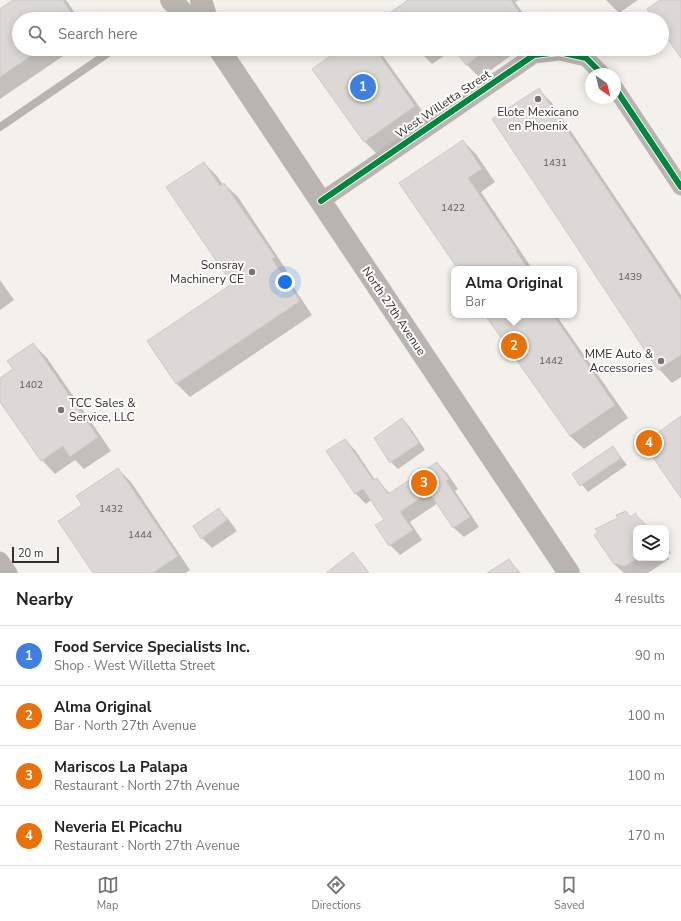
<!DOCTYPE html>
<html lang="en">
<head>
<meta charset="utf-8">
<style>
	:root { --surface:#fff; --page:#f2f2f2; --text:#222; --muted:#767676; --line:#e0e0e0; --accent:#777370 }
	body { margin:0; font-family:"Nunito Sans",sans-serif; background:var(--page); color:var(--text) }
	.controls { position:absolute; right:12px; bottom:12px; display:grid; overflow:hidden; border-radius:8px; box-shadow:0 2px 10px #0003 }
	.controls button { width:36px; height:36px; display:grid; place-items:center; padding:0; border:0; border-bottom:1px solid var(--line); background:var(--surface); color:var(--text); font:20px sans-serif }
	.compass { position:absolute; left:585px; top:68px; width:36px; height:36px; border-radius:50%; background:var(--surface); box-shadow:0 2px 10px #0003; rotate:145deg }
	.scale { position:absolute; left:12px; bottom:10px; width:47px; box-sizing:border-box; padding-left:4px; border:2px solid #33302e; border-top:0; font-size:11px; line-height:14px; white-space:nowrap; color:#33302e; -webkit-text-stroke:3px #fff; paint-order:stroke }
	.you { position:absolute; left:285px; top:282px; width:14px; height:14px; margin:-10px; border:3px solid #fff; border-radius:50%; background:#1a73e8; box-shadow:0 0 0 6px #1a73e833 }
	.badge { display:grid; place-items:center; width:26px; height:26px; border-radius:50%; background:var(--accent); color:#fff; font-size:13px; font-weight:700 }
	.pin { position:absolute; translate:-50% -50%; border:2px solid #fff; box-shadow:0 1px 4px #0006 }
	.popup { position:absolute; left:451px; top:266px; width:126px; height:52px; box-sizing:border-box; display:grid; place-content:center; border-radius:8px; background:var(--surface); filter:drop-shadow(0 1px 3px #0005); font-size:13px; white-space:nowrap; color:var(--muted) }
	.popup b { font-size:15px; color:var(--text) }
	.popup::after { content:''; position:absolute; left:50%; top:100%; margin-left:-8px; border:8px solid transparent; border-top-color:var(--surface) }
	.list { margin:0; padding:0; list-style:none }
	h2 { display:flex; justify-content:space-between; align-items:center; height:52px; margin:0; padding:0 16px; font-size:17px }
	h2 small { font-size:13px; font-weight:400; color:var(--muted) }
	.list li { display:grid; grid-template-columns:26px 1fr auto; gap:12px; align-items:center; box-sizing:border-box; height:60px; padding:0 16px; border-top:1px solid var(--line) }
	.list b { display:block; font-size:15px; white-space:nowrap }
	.list p { margin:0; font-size:13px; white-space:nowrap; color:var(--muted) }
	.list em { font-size:13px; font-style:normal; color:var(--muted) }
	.icon { flex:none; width:22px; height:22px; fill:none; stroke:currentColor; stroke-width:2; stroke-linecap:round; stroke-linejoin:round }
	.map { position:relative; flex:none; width:681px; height:573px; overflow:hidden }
	.search { position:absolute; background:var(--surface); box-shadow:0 2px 10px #0003; left:12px; right:12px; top:12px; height:44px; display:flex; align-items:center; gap:10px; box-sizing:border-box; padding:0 14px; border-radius:22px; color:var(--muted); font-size:15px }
	.sheet { height:292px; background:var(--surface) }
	nav { display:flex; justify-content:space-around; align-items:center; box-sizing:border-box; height:56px; border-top:1px solid var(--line); background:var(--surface); font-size:11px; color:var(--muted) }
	nav a { display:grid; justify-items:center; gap:2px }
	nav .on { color:var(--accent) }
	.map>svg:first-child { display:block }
</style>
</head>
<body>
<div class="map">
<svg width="681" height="573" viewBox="0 0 681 573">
	<rect width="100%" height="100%" fill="#f4f0ec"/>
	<!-- shadow -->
	<path fill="#0003" d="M 15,0 L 66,0 L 79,19 L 19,19 L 19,49 L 82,49 L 73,55 L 69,52 L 0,99 L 0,10 Z
		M 410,0 L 519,0 L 515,2 L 527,19 L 396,19 Z
		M 606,0 L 638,0 L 619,13 Z
		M 341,49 L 378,49 L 428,119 L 378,155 L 364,141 Z
		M 417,49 L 454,49 L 432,64 Z
		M 456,49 L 520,49 L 480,78 L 466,64 Z
		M 539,90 L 552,103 L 681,295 L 681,377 L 672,383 L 659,369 L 493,120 Z
		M 463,141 L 476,154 L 495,182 L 481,192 L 529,264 L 532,269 L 459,269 Z
		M 204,163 L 217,176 L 223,185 L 224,184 L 238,197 L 287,271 L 284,273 L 312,315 L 190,397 L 177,384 L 148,342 L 233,285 Z
		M 0,280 L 14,300 L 0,310 Z
		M 490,315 L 556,315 L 628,418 L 584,449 L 570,436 Z
		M 33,344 L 47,358 L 111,451 L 84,469 L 75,460 L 55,474 L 42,460 L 0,401 L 0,379 L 14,369 Z
		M 402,420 L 409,426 L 425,450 L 398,469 L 391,462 Z
		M 345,440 L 355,450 L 375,480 L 377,479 L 390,494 L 437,463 L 447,473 L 458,489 L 455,491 L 479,527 L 464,537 L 454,528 L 438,503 L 410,522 L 422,540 L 400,555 L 390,545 L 385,520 L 371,500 L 366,504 L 356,494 L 327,452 Z
		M 613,447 L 627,465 L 588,492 L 574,475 Z
		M 118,469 L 131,482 L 190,570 L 186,573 L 94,573 L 83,505 Z
		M 219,510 L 229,520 L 237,531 L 212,548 L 202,538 Z
		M 626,512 L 631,518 L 648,528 L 636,528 L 636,558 L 666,558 L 666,546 L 671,553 L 667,556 L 669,559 L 648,573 L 624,573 L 614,564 L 599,533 Z
		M 508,560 L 521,573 L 489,573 Z"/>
	<!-- building -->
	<path fill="#dcd8d5" stroke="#cccac7" d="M 13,0 L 63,0 L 75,19 L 19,19 L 19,49 L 41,49 L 0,77 L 0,9 Z
		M 408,0 L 511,0 L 524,19 L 381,19 Z
		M 660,0 L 681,0 L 681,58 L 662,31 L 662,19 L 654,19 L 647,9 Z
		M 340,49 L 375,49 L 415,106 L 364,142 L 312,69 Z
		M 454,49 L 488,49 L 466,65 Z
		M 539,88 L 681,300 L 681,355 L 658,370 L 492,119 Z
		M 463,140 L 482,169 L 468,178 L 517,250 L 516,251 L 528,269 L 458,269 L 399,183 Z
		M 204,162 L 220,186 L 224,183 L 275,257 L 272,259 L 300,301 L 176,384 L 147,341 L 232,284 L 166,187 Z
		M 485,315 L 553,315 L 615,405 L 570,436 Z
		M 33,343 L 98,437 L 70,457 L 63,446 L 41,461 L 0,402 L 0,378 L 13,369 L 7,361 Z
		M 681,416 L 681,498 L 643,443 Z
		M 402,418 L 419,443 L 390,463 L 374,438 Z
		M 345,439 L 373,480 L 377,478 L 388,494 L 437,462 L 449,479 L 446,481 L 470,517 L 453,528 L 429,492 L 400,512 L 413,530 L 389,546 L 375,525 L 384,520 L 363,489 L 355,494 L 326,451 Z
		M 613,446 L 621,458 L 580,486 L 572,474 Z
		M 118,468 L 178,556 L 153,573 L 93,573 L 58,521 L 82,505 L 76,496 Z
		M 219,508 L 227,520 L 201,539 L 193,526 Z
		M 626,511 L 630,517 L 636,513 L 636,515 L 649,528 L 636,528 L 636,559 L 626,566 L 614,564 L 594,535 L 598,532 L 595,529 L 618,518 L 616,515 Z
		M 353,552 L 369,573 L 326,573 Z
		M 509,559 L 519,573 L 487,573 Z"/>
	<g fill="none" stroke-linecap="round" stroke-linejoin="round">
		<!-- service -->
		<path stroke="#b9b4b0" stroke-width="8" d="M 0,127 L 114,49"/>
		<!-- minor -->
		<path stroke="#b9b4b0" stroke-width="17" d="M 615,88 L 681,187
			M 321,201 L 534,55 L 559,52 L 586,58 L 602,74
			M 0,560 L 9,573"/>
		<!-- secondary -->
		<path stroke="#b9b4af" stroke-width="22" d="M 171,0 L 189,19
			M 201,0 L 207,19
			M 219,49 L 569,573"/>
		<defs>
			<path id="cycleway" d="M 615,88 L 681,187
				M 321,201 L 534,55 L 559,52 L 586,58 L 602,74"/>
		</defs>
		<!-- cycleway casing -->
		<use href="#cycleway" stroke="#fff" stroke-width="8"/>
		<!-- cycleway -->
		<use href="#cycleway" stroke="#00873e" stroke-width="6"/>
	</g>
	<!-- markers -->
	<g fill="#777370" stroke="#fff" stroke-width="1.5">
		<circle cx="538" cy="99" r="4"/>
		<circle cx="252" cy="272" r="4"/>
		<circle cx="661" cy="361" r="4"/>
		<circle cx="61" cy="410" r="4"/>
	</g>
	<g text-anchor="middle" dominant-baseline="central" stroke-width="4" stroke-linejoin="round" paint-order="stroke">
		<!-- number labels -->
		<g font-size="10" fill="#5d5a58">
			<text x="555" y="163">1431</text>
			<text x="453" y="208">1422</text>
			<text x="630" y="277">1439</text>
			<text x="551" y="361">1442</text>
			<text x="31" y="385">1402</text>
			<text x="111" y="509">1432</text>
			<text x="140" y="535">1444</text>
		</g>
		<!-- street labels -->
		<g font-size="12" fill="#33302e" stroke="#fff">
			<text transform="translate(443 104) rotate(-34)">West Willetta Street</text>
			<text transform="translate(394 311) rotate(56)">North 27th Avenue</text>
		</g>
		<!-- poi labels -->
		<g font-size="12" fill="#33302e" stroke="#fff" text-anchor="end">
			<text x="538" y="112" text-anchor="middle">Elote Mexicano<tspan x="538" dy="14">en Phoenix</tspan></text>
			<text x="244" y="265">Sonsray<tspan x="244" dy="14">Machinery CE</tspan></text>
			<text x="653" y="354">MME Auto &amp;<tspan x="653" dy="14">Accessories</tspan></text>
			<text x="69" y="403" text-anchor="start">TCC Sales &amp;<tspan x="69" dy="14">Service, LLC</tspan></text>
		</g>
	</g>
</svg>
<div class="controls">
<button><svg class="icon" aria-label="layers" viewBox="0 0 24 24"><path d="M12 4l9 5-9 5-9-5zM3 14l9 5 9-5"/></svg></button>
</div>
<svg class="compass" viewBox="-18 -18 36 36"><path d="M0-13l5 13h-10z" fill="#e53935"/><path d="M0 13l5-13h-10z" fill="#767676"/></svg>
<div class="scale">20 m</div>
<div class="you"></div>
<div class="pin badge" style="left:363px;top:87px;background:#3f7fe0">1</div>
<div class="pin badge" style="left:514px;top:346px;background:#e8710a">2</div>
<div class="popup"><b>Alma Original</b>Bar</div>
<div class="pin badge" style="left:424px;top:483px;background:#e8710a">3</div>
<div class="pin badge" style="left:649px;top:443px;background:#e8710a">4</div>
<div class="search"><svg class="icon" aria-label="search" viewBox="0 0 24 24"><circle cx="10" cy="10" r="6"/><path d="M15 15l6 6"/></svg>Search here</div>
</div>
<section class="sheet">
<h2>Nearby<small>4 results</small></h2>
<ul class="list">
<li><span class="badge" style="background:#3f7fe0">1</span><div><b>Food Service Specialists Inc.</b><p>Shop · West Willetta Street</p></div><em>90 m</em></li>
<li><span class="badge" style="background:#e8710a">2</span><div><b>Alma Original</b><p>Bar · North 27th Avenue</p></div><em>100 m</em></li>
<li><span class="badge" style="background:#e8710a">3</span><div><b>Mariscos La Palapa</b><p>Restaurant · North 27th Avenue</p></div><em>100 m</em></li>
<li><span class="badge" style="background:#e8710a">4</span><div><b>Neveria El Picachu</b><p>Restaurant · North 27th Avenue</p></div><em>170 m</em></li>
</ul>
</section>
<nav>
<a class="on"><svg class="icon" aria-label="map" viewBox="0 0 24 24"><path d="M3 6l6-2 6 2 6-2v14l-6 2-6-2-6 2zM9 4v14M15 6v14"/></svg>Map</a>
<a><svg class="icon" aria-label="directions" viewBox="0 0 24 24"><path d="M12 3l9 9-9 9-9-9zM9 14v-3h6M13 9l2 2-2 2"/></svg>Directions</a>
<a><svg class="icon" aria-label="saved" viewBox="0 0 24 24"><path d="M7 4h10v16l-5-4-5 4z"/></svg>Saved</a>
</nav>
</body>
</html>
